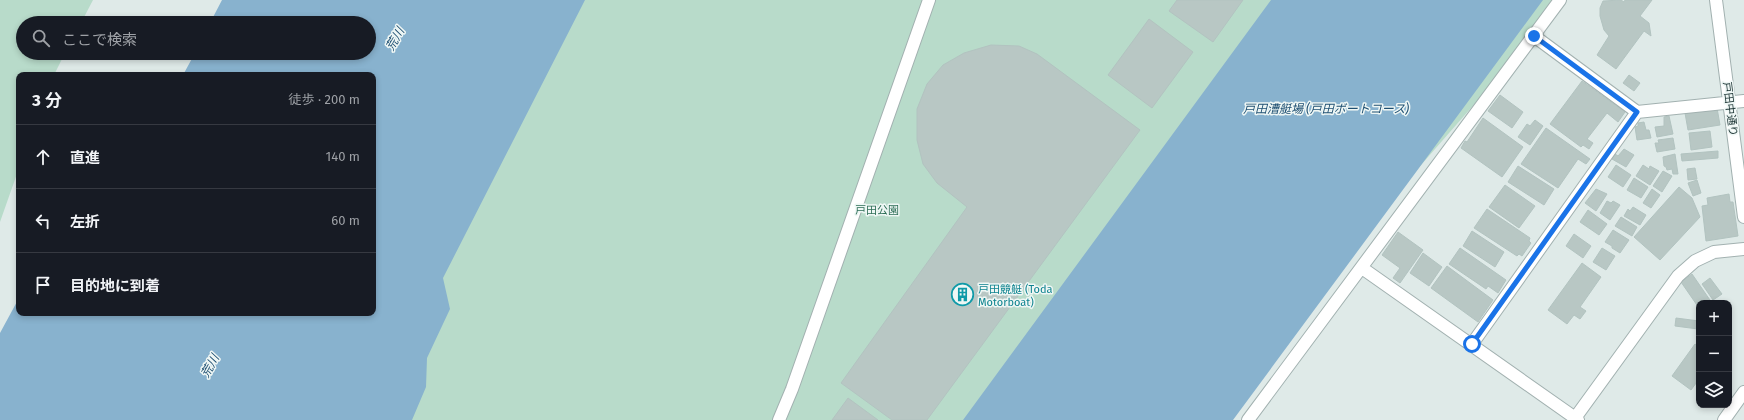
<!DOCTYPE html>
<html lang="ja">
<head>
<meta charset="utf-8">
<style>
	:root { --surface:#171b24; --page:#242831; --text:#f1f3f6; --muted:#9ea1a6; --line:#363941 }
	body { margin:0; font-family:"Fira Sans","Noto Sans JP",sans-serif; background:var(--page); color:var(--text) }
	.controls { position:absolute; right:12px; bottom:12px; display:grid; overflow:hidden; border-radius:8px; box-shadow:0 2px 6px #0003 }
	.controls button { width:36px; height:36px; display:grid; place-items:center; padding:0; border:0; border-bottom:1px solid var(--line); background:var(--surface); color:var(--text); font:20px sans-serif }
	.stop { position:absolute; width:12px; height:12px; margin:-9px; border:3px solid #1a73e8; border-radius:50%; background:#fff }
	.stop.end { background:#1a73e8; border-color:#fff; box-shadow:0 1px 4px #0008 }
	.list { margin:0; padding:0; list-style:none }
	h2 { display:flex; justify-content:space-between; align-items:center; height:52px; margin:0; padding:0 16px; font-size:17px }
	h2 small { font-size:13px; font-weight:400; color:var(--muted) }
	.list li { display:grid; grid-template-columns:26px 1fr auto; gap:12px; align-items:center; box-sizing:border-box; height:64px; padding:0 16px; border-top:1px solid var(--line) }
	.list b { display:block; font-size:15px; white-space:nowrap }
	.list em { font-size:13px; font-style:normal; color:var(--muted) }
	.icon { flex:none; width:22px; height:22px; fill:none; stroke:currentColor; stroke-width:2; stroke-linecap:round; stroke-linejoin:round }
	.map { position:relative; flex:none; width:1744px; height:420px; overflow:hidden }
	.search { position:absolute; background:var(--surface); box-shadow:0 2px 6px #0003; left:16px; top:16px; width:360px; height:44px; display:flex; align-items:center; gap:10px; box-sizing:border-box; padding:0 14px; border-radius:22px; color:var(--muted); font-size:15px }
	.panel { position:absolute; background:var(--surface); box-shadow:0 2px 6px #0003; left:16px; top:72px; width:360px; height:244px; border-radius:8px }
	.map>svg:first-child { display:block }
</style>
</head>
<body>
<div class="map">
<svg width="1744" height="420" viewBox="0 0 1744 420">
	<rect width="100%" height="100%" fill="#dfeae8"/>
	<!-- green -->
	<path fill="#b8dbca" d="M 0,0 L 93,0 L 81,23 L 23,23 L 23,53 L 65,53 L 54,75 L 19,75 L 19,168 L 0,222 Z
		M 429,0 L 1560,0 L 1534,36 L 1421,165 L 1216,420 L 194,420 L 373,313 Z"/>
	<!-- water -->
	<path fill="#88b2ce" d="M 222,0 L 585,0 L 443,278 L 450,309 L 427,358 L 426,387 L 412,420 L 0,420 L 0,333 L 19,298 L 19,313 L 373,313 L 373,75 L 183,75 L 195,53 L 369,53 L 369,23 L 210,23 Z
		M 1271,0 L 1543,0 L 1233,420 L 963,420 Z"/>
	<!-- building -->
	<path fill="#b8c7c4" stroke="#b2c3c0" d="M 1177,0 L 1243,0 L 1213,42 L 1169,11 Z
		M 1621,0 L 1624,2 L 1625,0 L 1652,0 L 1640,16 L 1649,23 L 1651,36 L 1644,31 L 1616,69 L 1597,55 L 1609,36 L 1604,30 L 1600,16 L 1600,8 L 1603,1 Z
		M 1149,19 L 1193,52 L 1152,108 L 1108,75 Z
		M 991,45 L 1019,46 L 1037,54 L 1140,130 L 927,420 L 892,420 L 841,383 L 967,207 L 937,183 L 923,164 L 917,140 L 917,109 L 927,84 L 943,65 L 964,53 Z
		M 1629,75 L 1640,83 L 1634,91 L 1623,83 Z
		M 1582,81 L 1625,112 L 1618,122 L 1607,113 L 1587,139 L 1593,143 L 1589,149 L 1583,145 L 1581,147 L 1550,124 Z
		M 1500,95 L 1523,112 L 1512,128 L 1488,111 Z
		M 1717,108 L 1720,125 L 1688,130 L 1685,113 Z
		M 1669,116 L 1673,134 L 1657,137 L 1655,127 L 1664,126 L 1664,117 Z
		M 1483,118 L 1523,147 L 1502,177 L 1461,148 L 1465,141 L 1467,142 Z
		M 1535,120 L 1543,126 L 1530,145 L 1518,137 L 1527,124 L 1530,126 Z
		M 1644,122 L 1646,130 L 1649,130 L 1651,138 L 1637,140 L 1635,127 L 1638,126 L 1638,123 Z
		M 1546,128 L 1590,159 L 1586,164 L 1578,159 L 1558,188 L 1521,164 Z
		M 1710,131 L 1712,147 L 1691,150 L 1689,133 Z
		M 1673,138 L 1675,149 L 1657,152 L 1655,143 L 1659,143 L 1658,140 Z
		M 1624,149 L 1634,155 L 1626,167 L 1612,159 L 1615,154 L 1618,156 Z
		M 1718,151 L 1718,158 L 1682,161 L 1681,154 Z
		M 1675,154 L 1678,174 L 1673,174 L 1672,169 L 1667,170 L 1666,167 L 1664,166 L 1663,157 Z
		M 1616,165 L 1631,175 L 1623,187 L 1608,177 Z
		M 1643,165 L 1649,169 L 1650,166 L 1659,171 L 1650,185 L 1636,176 Z
		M 1518,166 L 1554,189 L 1544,205 L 1508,182 Z
		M 1695,168 L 1697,179 L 1688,180 L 1687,169 Z
		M 1663,171 L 1672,176 L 1662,192 L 1653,186 Z
		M 1634,178 L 1648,187 L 1641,198 L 1627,190 Z
		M 1697,180 L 1701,193 L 1693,196 L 1688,183 Z
		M 1505,185 L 1535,206 L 1519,228 L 1489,207 Z
		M 1679,187 L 1692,198 L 1700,217 L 1660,260 L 1634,237 Z
		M 1596,189 L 1607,194 L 1596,211 L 1585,203 Z
		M 1652,189 L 1660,195 L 1651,208 L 1643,203 Z
		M 1729,194 L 1730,202 L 1733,202 L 1738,236 L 1706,241 L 1702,206 L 1708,205 L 1707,198 Z
		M 1607,201 L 1611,203 L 1613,201 L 1620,205 L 1610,220 L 1600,213 Z
		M 1633,207 L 1646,215 L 1640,225 L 1624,216 L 1628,209 L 1630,211 Z
		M 1487,209 L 1530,238 L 1529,241 L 1531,243 L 1522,256 L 1519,254 L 1517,256 L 1474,228 Z
		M 1588,210 L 1607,224 L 1599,235 L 1580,222 Z
		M 1621,217 L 1637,227 L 1632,236 L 1615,226 Z
		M 1613,230 L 1629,240 L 1620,253 L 1612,248 L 1612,246 L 1605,242 Z
		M 1472,231 L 1504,252 L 1495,267 L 1463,246 Z
		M 1398,232 L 1423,250 L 1400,283 L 1393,278 L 1400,268 L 1382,255 Z
		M 1574,234 L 1591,246 L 1583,258 L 1566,246 Z
		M 1460,248 L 1506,280 L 1498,293 L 1488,286 L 1486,289 L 1449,264 Z
		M 1602,248 L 1615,256 L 1606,270 L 1593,262 Z
		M 1423,253 L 1442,267 L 1429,286 L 1410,273 Z
		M 1582,263 L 1601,277 L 1580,307 L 1586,311 L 1580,319 L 1574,315 L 1567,324 L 1548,310 Z
		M 1447,266 L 1493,300 L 1478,322 L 1431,288 Z
		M 1692,274 L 1712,303 L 1699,303 L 1699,308 L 1681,282 Z
		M 1710,278 L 1722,294 L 1713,300 L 1702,284 Z
		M 1676,318 L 1699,321 L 1698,329 L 1675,326 Z
		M 1695,344 L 1699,347 L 1699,379 L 1691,390 L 1672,376 Z
		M 848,398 L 878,420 L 832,420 Z"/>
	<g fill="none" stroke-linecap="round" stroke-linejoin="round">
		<defs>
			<path id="minor" d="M 1716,0 L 1744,217
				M 1534,36 L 1637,112
				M 1362,268 L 1578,420
				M 1472,344 L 1637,112 L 1744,101
				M 1575,418 L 1678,276 L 1695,261 L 1714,252 L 1744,249
				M 779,420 L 792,389 L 929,0
				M 1248,420 L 1560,0
				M 1724,420 L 1744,392"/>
		</defs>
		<!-- minor casing -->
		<use href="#minor" stroke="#a2b1b0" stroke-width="14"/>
		<!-- minor -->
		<use href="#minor" stroke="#fff" stroke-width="12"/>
	</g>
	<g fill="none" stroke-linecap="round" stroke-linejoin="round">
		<!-- route -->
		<path stroke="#1a73e8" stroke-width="5" d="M 1472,344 L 1637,112 L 1534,36"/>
	</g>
	<!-- icons -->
	<defs>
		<symbol id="building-ring" viewBox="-11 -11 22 22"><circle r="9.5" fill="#eff7f5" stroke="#0f9aa8" stroke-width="1.5"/><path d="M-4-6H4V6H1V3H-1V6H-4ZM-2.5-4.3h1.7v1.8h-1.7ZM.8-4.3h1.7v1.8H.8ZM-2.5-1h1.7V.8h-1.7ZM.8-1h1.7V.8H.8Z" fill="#0f9aa8"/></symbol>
	</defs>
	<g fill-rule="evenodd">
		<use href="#building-ring" x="950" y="282" width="25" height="25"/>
	</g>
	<g text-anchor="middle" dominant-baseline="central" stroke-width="3" stroke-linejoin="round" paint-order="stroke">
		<!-- street labels -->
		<g font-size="11" fill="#213939" stroke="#eff7f5">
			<text transform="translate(1730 109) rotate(83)">戸田中通り</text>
		</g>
		<!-- park labels -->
		<g font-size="11" fill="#2d6e56" stroke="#eff7f5">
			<text x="877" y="210">戸田公園</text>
		</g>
		<!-- culture labels -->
		<g font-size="11" fill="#0d838f" stroke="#eff7f5" text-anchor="start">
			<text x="978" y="289">戸田競艇 (Toda<tspan x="978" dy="13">Motorboat)</tspan></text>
		</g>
		<!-- water labels -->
		<g font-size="12" font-style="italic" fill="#1e4f72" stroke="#eff7f5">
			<text transform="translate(395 39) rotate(-60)">荒川</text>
			<text x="1326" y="109">戸田漕艇場 (戸田ボートコース)</text>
			<text transform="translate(210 366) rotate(-61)">荒川</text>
		</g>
	</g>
</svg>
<div class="controls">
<button>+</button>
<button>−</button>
<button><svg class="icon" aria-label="layers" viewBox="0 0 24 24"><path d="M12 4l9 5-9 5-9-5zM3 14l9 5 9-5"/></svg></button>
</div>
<div class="stop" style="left:1472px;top:344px"></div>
<div class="stop end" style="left:1534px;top:36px"></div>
<div class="search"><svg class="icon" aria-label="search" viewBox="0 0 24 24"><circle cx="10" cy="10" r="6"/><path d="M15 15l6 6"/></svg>ここで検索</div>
<section class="panel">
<h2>3 分<small>徒歩 · 200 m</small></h2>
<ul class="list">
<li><svg class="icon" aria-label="ahead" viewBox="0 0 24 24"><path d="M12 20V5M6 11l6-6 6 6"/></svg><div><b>直進</b></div><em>140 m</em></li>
<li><svg class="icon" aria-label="left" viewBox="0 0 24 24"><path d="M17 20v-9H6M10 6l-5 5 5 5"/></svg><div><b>左折</b></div><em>60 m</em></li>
<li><svg class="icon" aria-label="arrive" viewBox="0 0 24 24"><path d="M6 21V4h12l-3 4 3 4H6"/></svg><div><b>目的地に到着</b></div></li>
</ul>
</section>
</div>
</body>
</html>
